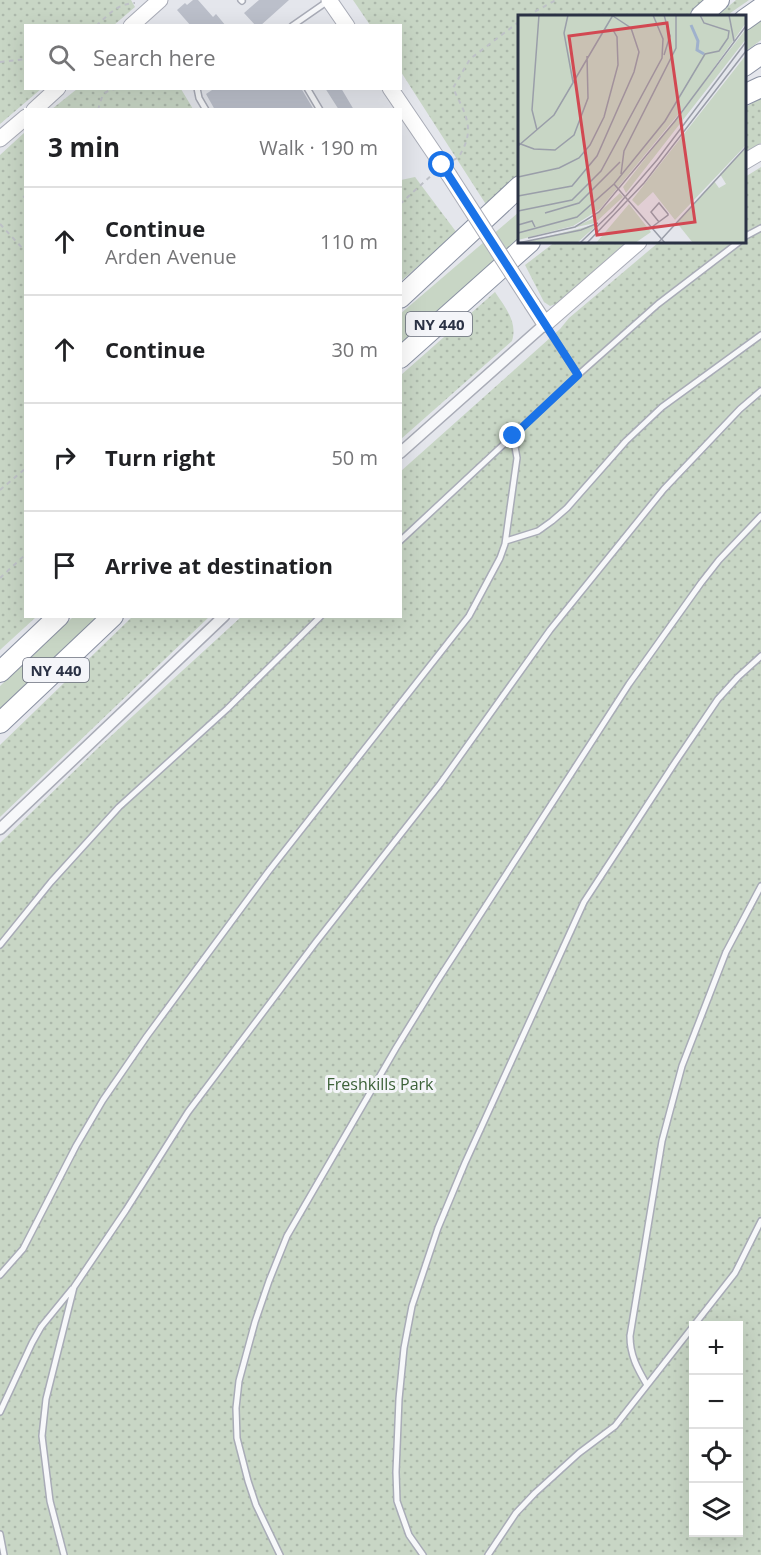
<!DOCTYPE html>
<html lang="en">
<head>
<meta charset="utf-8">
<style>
	:root { --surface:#fff; --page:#f2f2f2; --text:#202124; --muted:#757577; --line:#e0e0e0 }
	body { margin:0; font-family:"Open Sans",sans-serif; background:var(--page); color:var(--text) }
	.controls { position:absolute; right:18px; bottom:18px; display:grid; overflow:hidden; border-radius:0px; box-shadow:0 6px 24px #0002 }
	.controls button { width:54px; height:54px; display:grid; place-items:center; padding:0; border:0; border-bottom:2px solid var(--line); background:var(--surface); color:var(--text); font:30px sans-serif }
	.stop { position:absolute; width:18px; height:18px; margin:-14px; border:4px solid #1a73e8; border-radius:50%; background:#fff }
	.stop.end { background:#1a73e8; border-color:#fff; box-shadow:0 2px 6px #0008 }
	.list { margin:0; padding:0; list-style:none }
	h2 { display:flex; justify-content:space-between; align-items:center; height:78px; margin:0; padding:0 24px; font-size:26px }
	h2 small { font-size:20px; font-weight:400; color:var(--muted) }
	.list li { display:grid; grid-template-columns:39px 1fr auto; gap:18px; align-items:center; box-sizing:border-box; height:108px; padding:0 24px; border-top:2px solid var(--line) }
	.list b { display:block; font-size:22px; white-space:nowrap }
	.list p { margin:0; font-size:20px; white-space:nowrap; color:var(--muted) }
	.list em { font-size:20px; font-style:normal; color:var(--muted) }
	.icon { flex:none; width:33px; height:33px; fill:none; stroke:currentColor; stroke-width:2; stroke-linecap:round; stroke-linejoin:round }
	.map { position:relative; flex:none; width:761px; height:1555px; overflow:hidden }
	.search { position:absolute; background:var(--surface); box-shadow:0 6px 24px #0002; left:24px; top:24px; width:378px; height:66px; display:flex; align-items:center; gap:15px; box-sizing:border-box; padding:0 21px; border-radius:0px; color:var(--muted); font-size:22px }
	.panel { position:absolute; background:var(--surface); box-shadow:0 6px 24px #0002; left:24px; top:108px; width:378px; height:510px; border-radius:0px }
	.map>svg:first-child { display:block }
</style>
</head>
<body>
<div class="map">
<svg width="761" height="1555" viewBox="0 0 761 1555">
	<defs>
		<pattern id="park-dots" width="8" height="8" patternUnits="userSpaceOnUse" patternTransform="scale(1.5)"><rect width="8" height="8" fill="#c8d6c5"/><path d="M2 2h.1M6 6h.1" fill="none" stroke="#acb8ab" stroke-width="1.8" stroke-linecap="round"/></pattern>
	</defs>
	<rect width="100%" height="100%" fill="#e4e6ec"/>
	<!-- green -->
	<path fill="#c8d6c5" d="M 761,18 L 761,40 L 745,52 L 745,29 Z
		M 519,212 L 519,240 L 401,346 L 400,314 Z
		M 73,617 L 105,617 L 0,716 L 0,686 Z"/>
	<!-- park -->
	<path fill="url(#park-dots)" fill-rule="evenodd" d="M 0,0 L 131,0 L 135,7 L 114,25 L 26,26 L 26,88 L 41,89 L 0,124 Z
		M 353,0 L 711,0 L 691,16 L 520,16 L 519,175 L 487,206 L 401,72 L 400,26 L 370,25 Z
		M 736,0 L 749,0 L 726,16 L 718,15 Z
		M 77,89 L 181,89 L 193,109 L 52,109 Z
		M 761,98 L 761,143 L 745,152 L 744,108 Z
		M 25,132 L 26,616 L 36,617 L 0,650 L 0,155 Z
		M 761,167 L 761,1555 L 0,1555 L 0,843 L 99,747 L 241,617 L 400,616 L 401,471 L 560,329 L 569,318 L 659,242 L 744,242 L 745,177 ZM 694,1326 L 738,1326 L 738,1532 L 694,1532 Z
		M 415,177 L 457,233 L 401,281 L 401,180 Z
		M 555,242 L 629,242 L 559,303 L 550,306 L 544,302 L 525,265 Z
		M 495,292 C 505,307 518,322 512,341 L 401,439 L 401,375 Z
		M 132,617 L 209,617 L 0,817 L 0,745 Z"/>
	<!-- building -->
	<path fill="#bbbfca" d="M 193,0 L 198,0 L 213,17 L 216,14 L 226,26 L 191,26 L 177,10 L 185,3 L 187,5 Z
		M 259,0 L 289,0 L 260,26 L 256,26 L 244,13 Z
		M 215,88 L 301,88 L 314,110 L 215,110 L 206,94 Z
		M 325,88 L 341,88 L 354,110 L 339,110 Z"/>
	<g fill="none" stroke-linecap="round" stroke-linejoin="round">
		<defs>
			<path id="lane" d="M 241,0 L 242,1
				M 292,26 L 328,1
				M 197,88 L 199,98 L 206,110
				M 307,88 L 320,110
				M 744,237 L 761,228
				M 546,326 L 578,375
				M 400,541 L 578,375 L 658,304 L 739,242
				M 506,541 L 538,531 L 552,521 L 567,508 L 626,441 L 662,407 L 761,335
				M 0,945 L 51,882 L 119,807 L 227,709 L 321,616
				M 0,1275 L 23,1249 L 76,1146 L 103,1100 L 147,1036 L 268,872 L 469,616 L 500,558 L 505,544 L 517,458 L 513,436
				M 647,1385 C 637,1368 630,1355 630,1336 L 662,1141 L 682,1066 L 726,952 L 761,886
				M 0,1412 L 32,1343 L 41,1327 L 72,1289
				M 0,1534 L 4,1555
				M 64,1555 L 50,1501 L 42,1436 L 46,1399 L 74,1287 L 126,1210 L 188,1112 L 316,942 L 440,784 L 550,630 L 664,489 L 740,409 L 761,391
				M 280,1555 L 256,1505 L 248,1481 L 237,1438 L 236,1408 L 239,1381 L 255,1322 L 269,1281 L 287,1236 L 396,1048 L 436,983 L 629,684 L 701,583 L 719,560 L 761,516
				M 423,1555 L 409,1535 L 397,1501 L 396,1472 L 399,1399 L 404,1348 L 412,1306 L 438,1228 L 465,1163 L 584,902 L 676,761 L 718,699 L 738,677 L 761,656
				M 488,1555 L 516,1513 L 535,1493 L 579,1453 L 615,1426 L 735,1273 L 761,1221"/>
			<path id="street" d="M 400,453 L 545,324
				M 0,829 L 224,616"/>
			<path id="secondary" d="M 329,0 L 347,26
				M 131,26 L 160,0
				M 390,88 L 449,175
				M 34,110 L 58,88
				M 0,139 L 26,117
				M 744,162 L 761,152
				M 532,304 L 545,324 L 639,242"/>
			<path id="highway" d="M 701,16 L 719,0
				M 744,20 L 761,8
				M 744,66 L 761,54
				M 744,95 L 761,87
				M 400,298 L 520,186
				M 400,358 L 530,242
				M 0,672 L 59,616
				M 0,723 L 113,616"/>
		</defs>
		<!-- lane casing -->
		<use href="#lane" stroke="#a9acb7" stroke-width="8"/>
		<!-- street casing -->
		<use href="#street" stroke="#a9acb7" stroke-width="13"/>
		<!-- secondary casing -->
		<use href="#secondary" stroke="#a9acb7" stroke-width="17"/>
		<!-- highway casing -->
		<use href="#highway" stroke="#8b92a3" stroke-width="22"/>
		<!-- path -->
		<path stroke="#bec1c7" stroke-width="2" stroke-dasharray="4.5 4.5" stroke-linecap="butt" d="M 527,16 L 556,0
			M 96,26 C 110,14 116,4 135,3
			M 0,62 L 26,59
			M 98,110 C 103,92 103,91 121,88
			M 453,160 C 459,158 460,155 463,149 C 475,126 463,110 453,88 L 470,59 L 520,21
			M 23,197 L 26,196
			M 400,204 L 434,173
			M 0,224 L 26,252
			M 0,490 L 26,468
			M 0,578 L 26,554"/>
		<!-- lane -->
		<use href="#lane" stroke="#f7f8fa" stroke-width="5"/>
		<!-- street -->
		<use href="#street" stroke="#f7f8fa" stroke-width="10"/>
		<!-- secondary -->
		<use href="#secondary" stroke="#fff" stroke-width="15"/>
		<!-- highway -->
		<use href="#highway" stroke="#fff" stroke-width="20"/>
		<defs>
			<path id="secondary-bridge" d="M 449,175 L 532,304"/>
		</defs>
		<!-- secondary-bridge casing -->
		<use href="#secondary-bridge" stroke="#a9acb7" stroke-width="17" stroke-linecap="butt"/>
		<!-- secondary-bridge -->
		<use href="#secondary-bridge" stroke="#fff" stroke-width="15"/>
	</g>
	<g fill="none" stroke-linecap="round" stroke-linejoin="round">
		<!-- route -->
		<path stroke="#1a73e8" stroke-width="8" d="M 442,165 L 578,375 L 513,436"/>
	</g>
	<g text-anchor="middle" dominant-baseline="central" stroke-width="6" stroke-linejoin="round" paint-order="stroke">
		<!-- shield labels -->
		<g fill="#f4f5f9" stroke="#676c7b" stroke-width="1.5">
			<rect x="406" y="312" width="66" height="24" rx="4.5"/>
			<rect x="23" y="658" width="66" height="24" rx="4.5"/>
		</g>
		<g font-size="15" font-weight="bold" fill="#2b3245">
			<text x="439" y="324">NY 440</text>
			<text x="56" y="670">NY 440</text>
		</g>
		<!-- park labels -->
		<g font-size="16" fill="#3c6138" stroke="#f4f5f9">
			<text x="380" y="1084">Freshkills Park</text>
		</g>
	</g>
	<!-- overview -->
	<g transform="translate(518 15)">
		<rect width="228" height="228" fill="#e4e6ec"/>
		<path d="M 0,0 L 228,0 L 228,8 L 174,83 L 82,194 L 55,211 L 0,225 ZM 228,14 L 228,24 L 108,178 L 105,172 ZM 228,40 L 228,130 L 157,205 L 135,177 L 120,191 L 114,185 ZM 228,133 L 228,228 L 175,228 L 159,208 L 196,166 L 201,173 L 208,169 L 202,159 ZM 102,178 L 105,182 L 77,208 L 54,213 L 74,204 ZM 111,189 L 133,217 L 117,228 L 78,228 ZM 80,209 L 59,228 L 3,228 Z" fill="#c8d6c5"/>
		<path fill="none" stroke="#9fb1cc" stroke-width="3" d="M 173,10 L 180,26 L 179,35 L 186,39"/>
		<path fill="none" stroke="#9a9ea9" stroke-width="1.5" d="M 50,0 L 46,18 L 55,67M 146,0 L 152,21 L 146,40M 211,0 L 216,26M 19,115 L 14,95 L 21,0M 0,128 L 16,134 L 37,135 L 56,120 L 70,83 L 69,41M 0,131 L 36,100 L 95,0M 103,159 L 106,136 L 158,33 L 158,0M 0,162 L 41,153 L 61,143 L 72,130 L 86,102 L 100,50 L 99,22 L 95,15 L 87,15M 96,169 L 147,228M 0,181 L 54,171 L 79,141 L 116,57 L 121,37 L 113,13 L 95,1M 0,196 L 54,185 L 83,156 L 144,43 L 145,24 L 135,0M 27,198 L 61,188 L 102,147M 0,210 L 14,206 L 17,212M 134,212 L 150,200 L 150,199 L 141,188 L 133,197 L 141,207M 0,218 L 59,202 L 96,169 L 147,106 L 187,39 L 201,36 L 210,23 L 211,16 L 186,8 L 182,0M 10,223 L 57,212 L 81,197 L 157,106 L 228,11M 0,228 L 63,215 L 80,208M 62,228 L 95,196 L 139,145 L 228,27M 69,228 L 126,168 L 228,36M 140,228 L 228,132"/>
		<path fill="#d24852" fill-opacity="0.15" stroke="#d24852" stroke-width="3" d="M 149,8 L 177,207 L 79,220 L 51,21 Z"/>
		<rect width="228" height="228" fill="none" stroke="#2b3245" stroke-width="3"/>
	</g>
</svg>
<div class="controls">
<button>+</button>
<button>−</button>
<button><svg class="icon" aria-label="locate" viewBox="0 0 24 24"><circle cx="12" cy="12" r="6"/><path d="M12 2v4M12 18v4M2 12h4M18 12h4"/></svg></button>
<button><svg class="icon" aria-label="layers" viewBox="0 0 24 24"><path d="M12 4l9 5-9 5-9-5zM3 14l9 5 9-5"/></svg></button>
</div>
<div class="stop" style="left:442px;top:165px"></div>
<div class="stop end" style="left:513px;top:436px"></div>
<div class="search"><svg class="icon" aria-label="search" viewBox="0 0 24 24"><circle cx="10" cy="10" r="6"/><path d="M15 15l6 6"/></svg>Search here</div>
<section class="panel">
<h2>3 min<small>Walk · 190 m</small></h2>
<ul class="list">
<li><svg class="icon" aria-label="ahead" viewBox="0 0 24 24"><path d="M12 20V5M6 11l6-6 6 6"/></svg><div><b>Continue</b><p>Arden Avenue</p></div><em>110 m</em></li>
<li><svg class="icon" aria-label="ahead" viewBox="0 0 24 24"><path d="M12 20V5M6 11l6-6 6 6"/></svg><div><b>Continue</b></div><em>30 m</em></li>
<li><svg class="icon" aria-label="right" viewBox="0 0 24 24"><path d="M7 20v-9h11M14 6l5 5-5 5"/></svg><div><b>Turn right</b></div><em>50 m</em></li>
<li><svg class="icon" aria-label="arrive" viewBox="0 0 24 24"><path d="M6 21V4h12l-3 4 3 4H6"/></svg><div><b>Arrive at destination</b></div></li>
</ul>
</section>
</div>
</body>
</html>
